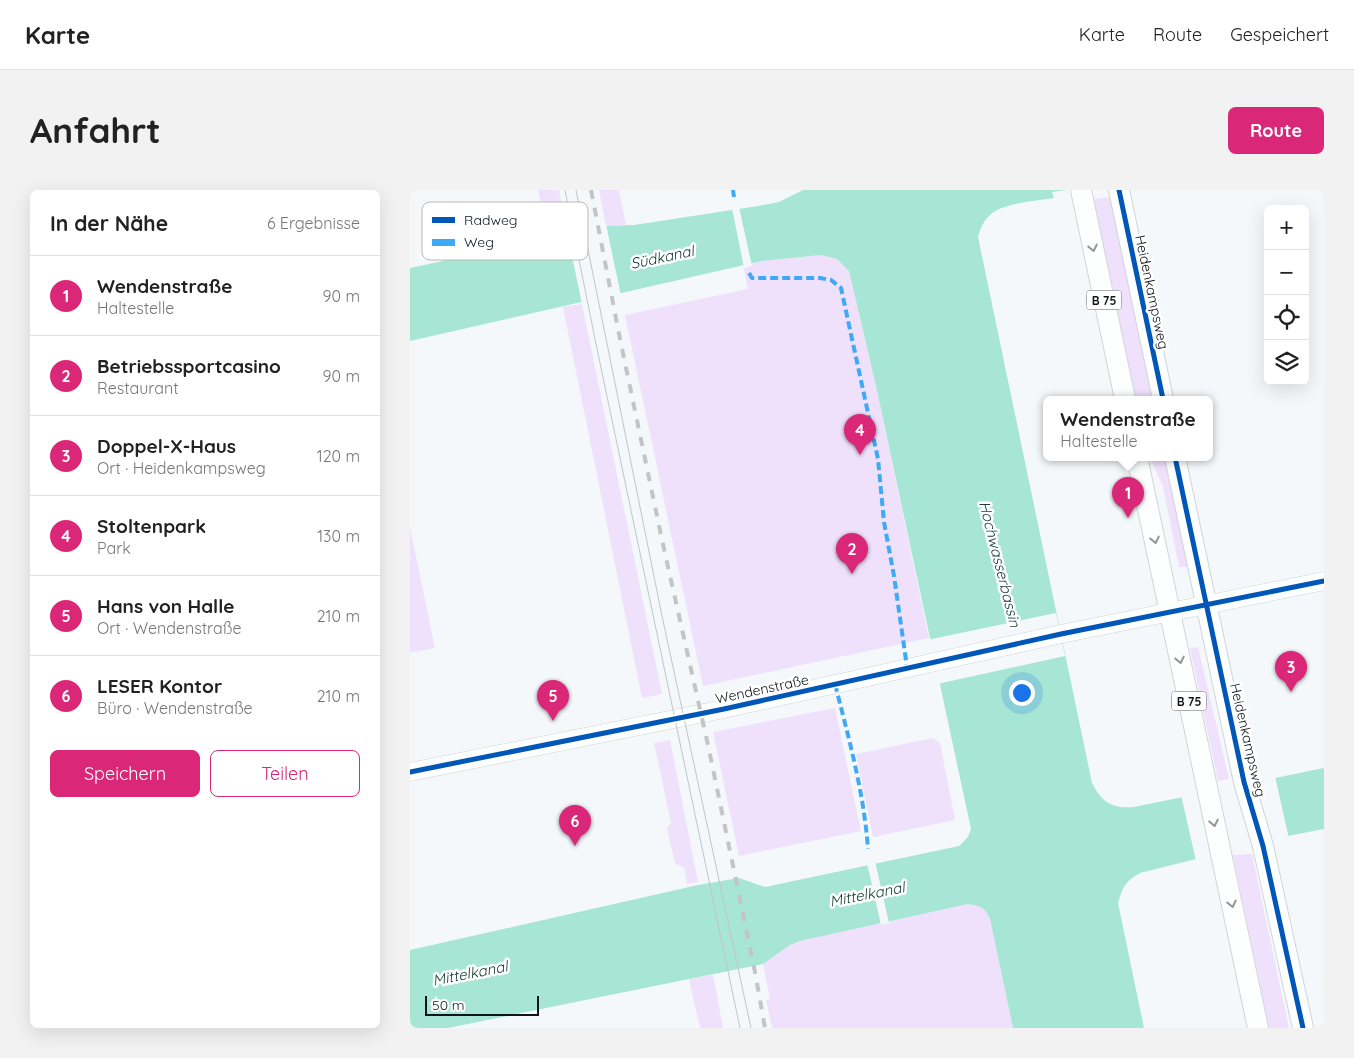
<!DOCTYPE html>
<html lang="de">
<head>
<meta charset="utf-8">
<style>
	:root { --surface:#fff; --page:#f2f2f2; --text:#222; --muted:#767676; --line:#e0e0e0; --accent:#db2777 }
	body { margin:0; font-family:Quicksand,sans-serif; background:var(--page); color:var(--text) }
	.controls { position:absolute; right:15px; top:15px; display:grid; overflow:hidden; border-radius:8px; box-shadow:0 5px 20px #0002 }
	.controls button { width:45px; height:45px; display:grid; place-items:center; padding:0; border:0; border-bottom:1px solid var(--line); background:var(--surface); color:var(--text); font:25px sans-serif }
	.scale { position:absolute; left:15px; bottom:12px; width:114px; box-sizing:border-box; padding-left:5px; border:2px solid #0f151a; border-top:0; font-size:14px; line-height:18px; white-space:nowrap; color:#0f151a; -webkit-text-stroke:4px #fff; paint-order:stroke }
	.you { position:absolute; left:611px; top:502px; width:18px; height:18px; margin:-12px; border:4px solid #fff; border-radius:50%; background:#1a73e8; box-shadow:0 0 0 8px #1a73e833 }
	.badge { display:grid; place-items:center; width:32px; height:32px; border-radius:50%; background:var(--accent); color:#fff; font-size:16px; font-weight:700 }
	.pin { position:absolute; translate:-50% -41px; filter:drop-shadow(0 1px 2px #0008) }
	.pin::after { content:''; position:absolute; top:26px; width:18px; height:15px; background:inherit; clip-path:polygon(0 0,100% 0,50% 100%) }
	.popup { position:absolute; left:633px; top:206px; width:170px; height:65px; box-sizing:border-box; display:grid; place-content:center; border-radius:8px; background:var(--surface); filter:drop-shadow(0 1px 4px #0005); font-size:16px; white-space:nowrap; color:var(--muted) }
	.popup b { font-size:19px; color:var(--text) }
	.popup::after { content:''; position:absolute; left:50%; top:100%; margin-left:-10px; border:10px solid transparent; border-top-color:var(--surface) }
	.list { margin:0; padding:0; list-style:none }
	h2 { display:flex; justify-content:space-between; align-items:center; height:65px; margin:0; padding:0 20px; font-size:21px }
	h2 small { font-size:16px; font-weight:400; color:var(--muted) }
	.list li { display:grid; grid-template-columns:32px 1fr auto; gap:15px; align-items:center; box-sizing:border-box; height:80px; padding:0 20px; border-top:1px solid var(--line) }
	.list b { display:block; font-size:19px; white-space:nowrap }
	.list p { margin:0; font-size:16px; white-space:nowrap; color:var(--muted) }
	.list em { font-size:16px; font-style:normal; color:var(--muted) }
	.actions { display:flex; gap:10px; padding:15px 20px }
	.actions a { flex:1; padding:11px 0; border:1px solid var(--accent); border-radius:8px; text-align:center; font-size:18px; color:var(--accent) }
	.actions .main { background:var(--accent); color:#fff }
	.icon { flex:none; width:28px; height:28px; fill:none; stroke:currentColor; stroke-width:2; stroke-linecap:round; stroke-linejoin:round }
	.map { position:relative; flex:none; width:914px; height:838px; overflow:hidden; border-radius:8px }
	header { display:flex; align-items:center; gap:30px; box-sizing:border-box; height:70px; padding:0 25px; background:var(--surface); border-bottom:1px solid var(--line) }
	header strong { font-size:24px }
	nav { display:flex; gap:28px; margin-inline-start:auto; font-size:18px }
	.intro { display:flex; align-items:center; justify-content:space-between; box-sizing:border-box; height:120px; padding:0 30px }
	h1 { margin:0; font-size:35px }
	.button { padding:12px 22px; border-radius:8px; background:var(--accent); color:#fff; font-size:18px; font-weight:700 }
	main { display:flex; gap:30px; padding:0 30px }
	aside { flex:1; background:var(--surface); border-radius:8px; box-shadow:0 5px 20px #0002 }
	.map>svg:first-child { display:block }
</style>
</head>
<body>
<header>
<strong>Karte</strong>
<nav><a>Karte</a><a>Route</a><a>Gespeichert</a></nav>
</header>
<div class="intro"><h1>Anfahrt</h1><a class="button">Route</a></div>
<main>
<aside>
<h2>In der Nähe<small>6 Ergebnisse</small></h2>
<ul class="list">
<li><span class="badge">1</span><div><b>Wendenstraße</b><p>Haltestelle</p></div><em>90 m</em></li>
<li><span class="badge">2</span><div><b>Betriebssportcasino</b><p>Restaurant</p></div><em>90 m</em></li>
<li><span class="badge">3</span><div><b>Doppel-X-Haus</b><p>Ort · Heidenkampsweg</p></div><em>120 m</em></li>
<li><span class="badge">4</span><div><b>Stoltenpark</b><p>Park</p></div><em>130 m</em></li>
<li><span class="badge">5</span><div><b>Hans von Halle</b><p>Ort · Wendenstraße</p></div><em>210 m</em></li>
<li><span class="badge">6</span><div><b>LESER Kontor</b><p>Büro · Wendenstraße</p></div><em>210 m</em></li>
</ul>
<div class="actions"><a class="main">Speichern</a><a>Teilen</a></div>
</aside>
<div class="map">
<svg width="914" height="838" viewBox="0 0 914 838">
	<rect width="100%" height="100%" fill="#f4f8fb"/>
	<!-- green -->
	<path fill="#efe1fc" d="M 128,0 L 149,0 L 157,45 L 138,49 Z
		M 189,0 L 209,0 L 216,35 L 196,36 Z
		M 702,7 L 744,209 L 726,209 L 684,9 Z
		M 411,65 L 427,69 L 439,81 L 443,98 L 466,196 L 519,448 L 293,496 L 215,125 L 338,99 L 333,76 L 352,71 Z
		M 172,114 L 252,504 L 232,508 L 153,117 Z
		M 740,267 L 756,267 L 779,377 L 769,377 L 753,297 Z
		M 0,338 L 25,458 L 0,463 Z
		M 788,457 L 819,589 L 808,591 L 780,458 Z
		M 425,518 L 451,641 L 329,666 L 303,542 Z
		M 523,548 L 530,553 L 545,630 L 463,647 L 446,564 Z
		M 260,550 L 288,692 L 277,694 L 274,678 L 265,673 L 257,638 L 261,633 L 244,553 Z
		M 842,664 L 879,838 L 859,838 L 823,665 Z
		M 558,714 C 570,716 575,717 580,729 L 603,838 L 362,838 L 356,810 L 360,809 L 353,774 L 380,755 L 390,751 Z
		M 303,785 L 313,838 L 290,838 L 279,789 Z"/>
	<!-- water -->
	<path fill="#a7e6d4" d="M 393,0 L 657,0 L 642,2 L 644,8 C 626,11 590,13 579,26 C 573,32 570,39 568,47 L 682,593 C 692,612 702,619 724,617 L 914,578 L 914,639 L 878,646 L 730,683 C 715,692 713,696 708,713 L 734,838 L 603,838 L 580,729 C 575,717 570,716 558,714 L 390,751 L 380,755 L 353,774 L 38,838 L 0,838 L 0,760 L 288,695 L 329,688 L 355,697 L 549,656 L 558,647 L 561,639 L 466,196 L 439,81 L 427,69 L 411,65 L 352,71 L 0,151 L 0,78 L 196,36 L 224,35 L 348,16 L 369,12 Z"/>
	<!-- pier -->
	<path fill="#f4f8fb" d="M 329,17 L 342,76 L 334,78 L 322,18 Z
		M 196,34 L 211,106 L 172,114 L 157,42 Z
		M 646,423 L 655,466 L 527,494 L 517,450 Z
		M 865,586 L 879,649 L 786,671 L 771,605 Z
		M 465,671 L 479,733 L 471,735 L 457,673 Z"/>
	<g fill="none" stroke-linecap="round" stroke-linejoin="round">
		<defs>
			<path id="secondary" d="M 0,582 L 314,519 L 651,444 L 914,391"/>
			<path id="primary" d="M 671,0 L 715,209
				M 709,0 L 753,209
				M 727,267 L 848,838
				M 765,267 L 834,592 L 853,656 L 893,838"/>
		</defs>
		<!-- secondary casing -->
		<use href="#secondary" stroke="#cfd5d9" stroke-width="19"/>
		<!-- primary casing -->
		<use href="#primary" stroke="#cfd5d9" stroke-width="22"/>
		<!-- secondary -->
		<use href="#secondary" stroke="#fdfefe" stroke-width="18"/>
		<!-- primary -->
		<use href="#primary" stroke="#fdfefe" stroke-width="20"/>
		<!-- tram -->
		<path stroke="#c3c4c5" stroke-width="1" d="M 155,0 L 186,154 L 330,838
			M 166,0 L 252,426 L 341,838"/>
		<!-- rail -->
		<path stroke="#c3c4c5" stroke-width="4" stroke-dasharray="9 9" stroke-linecap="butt" d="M 181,0 L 210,149 L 252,350 L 298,555 L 345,782 L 355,838"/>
		<!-- quiet -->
		<path stroke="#3fa9f5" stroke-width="4" stroke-dasharray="8 4" stroke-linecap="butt" d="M 323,0 L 324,7
			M 339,83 L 342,88 L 410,88 L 421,90 L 431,98 L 468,269 L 474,332 L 484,386 L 497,477
			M 425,494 C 439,549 454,603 458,659"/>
		<defs>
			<path id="cycleway" d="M 709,0 L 753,209
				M 765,267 L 834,592 L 853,656 L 893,838
				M 0,582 L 314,519 L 651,444 L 914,391"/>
		</defs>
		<!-- cycleway casing -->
		<use href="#cycleway" stroke="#fff" stroke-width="8"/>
		<!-- cycleway -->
		<use href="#cycleway" stroke="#0057b8" stroke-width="5"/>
	</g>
	<!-- one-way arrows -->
	<defs><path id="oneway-chevron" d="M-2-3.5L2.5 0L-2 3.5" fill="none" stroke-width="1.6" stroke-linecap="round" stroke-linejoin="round" transform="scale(1.25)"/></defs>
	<g stroke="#929597">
		<use href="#oneway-chevron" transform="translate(683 58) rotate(78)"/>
		<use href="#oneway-chevron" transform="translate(745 350) rotate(78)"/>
		<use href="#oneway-chevron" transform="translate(770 470) rotate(78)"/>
		<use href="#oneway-chevron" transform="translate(804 633) rotate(78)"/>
		<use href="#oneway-chevron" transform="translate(822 714) rotate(78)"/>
	</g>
	<g text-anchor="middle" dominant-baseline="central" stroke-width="5" stroke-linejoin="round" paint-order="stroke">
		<!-- shield labels -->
		<g fill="#fff" stroke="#575b5f" stroke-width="1">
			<rect x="676.5" y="100.5" width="35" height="19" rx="4"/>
			<rect x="761.5" y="501.5" width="35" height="19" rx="4"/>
		</g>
		<g font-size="12" font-weight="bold" fill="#0f151a">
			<text x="694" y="110">B 75</text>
			<text x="779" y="511">B 75</text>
		</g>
		<!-- street labels -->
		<g font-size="14" fill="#0f151a" stroke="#fff">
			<text transform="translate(742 102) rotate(78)">Heidenkampsweg</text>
			<text transform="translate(352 499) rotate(-12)">Wendenstraße</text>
			<text transform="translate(838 550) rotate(77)">Heidenkampsweg</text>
		</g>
		<!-- water labels -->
		<g font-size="15" font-style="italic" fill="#184035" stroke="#fff">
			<text transform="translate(252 67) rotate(-12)">Südkanal</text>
			<text transform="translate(590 374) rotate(76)">Hochwasserbassin</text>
			<text transform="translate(457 704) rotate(-11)">Mittelkanal</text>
			<text transform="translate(60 783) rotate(-11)">Mittelkanal</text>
		</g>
	</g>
	<!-- legend -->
	<rect x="12" y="12" width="166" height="58" rx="8" fill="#fff" stroke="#b7b9ba" stroke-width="1"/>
	<rect x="22" y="27" width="23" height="6" fill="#0057b8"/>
	<rect x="22" y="49" width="23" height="7" fill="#3fa9f5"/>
	<g font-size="14" fill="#0f151a">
		<text x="54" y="35">Radweg</text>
		<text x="54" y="57">Weg</text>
	</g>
</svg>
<div class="controls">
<button>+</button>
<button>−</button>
<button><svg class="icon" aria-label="locate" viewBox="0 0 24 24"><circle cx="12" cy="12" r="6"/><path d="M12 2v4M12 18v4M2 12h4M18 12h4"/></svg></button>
<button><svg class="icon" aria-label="layers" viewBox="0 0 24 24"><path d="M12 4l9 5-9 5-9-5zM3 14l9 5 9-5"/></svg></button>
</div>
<div class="scale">50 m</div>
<div class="you"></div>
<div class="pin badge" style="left:718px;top:328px">1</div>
<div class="popup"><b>Wendenstraße</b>Haltestelle</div>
<div class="pin badge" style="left:442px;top:384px">2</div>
<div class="pin badge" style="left:881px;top:502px">3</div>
<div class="pin badge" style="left:450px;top:265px">4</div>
<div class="pin badge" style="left:143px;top:531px">5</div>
<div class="pin badge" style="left:165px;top:656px">6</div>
</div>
</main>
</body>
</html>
